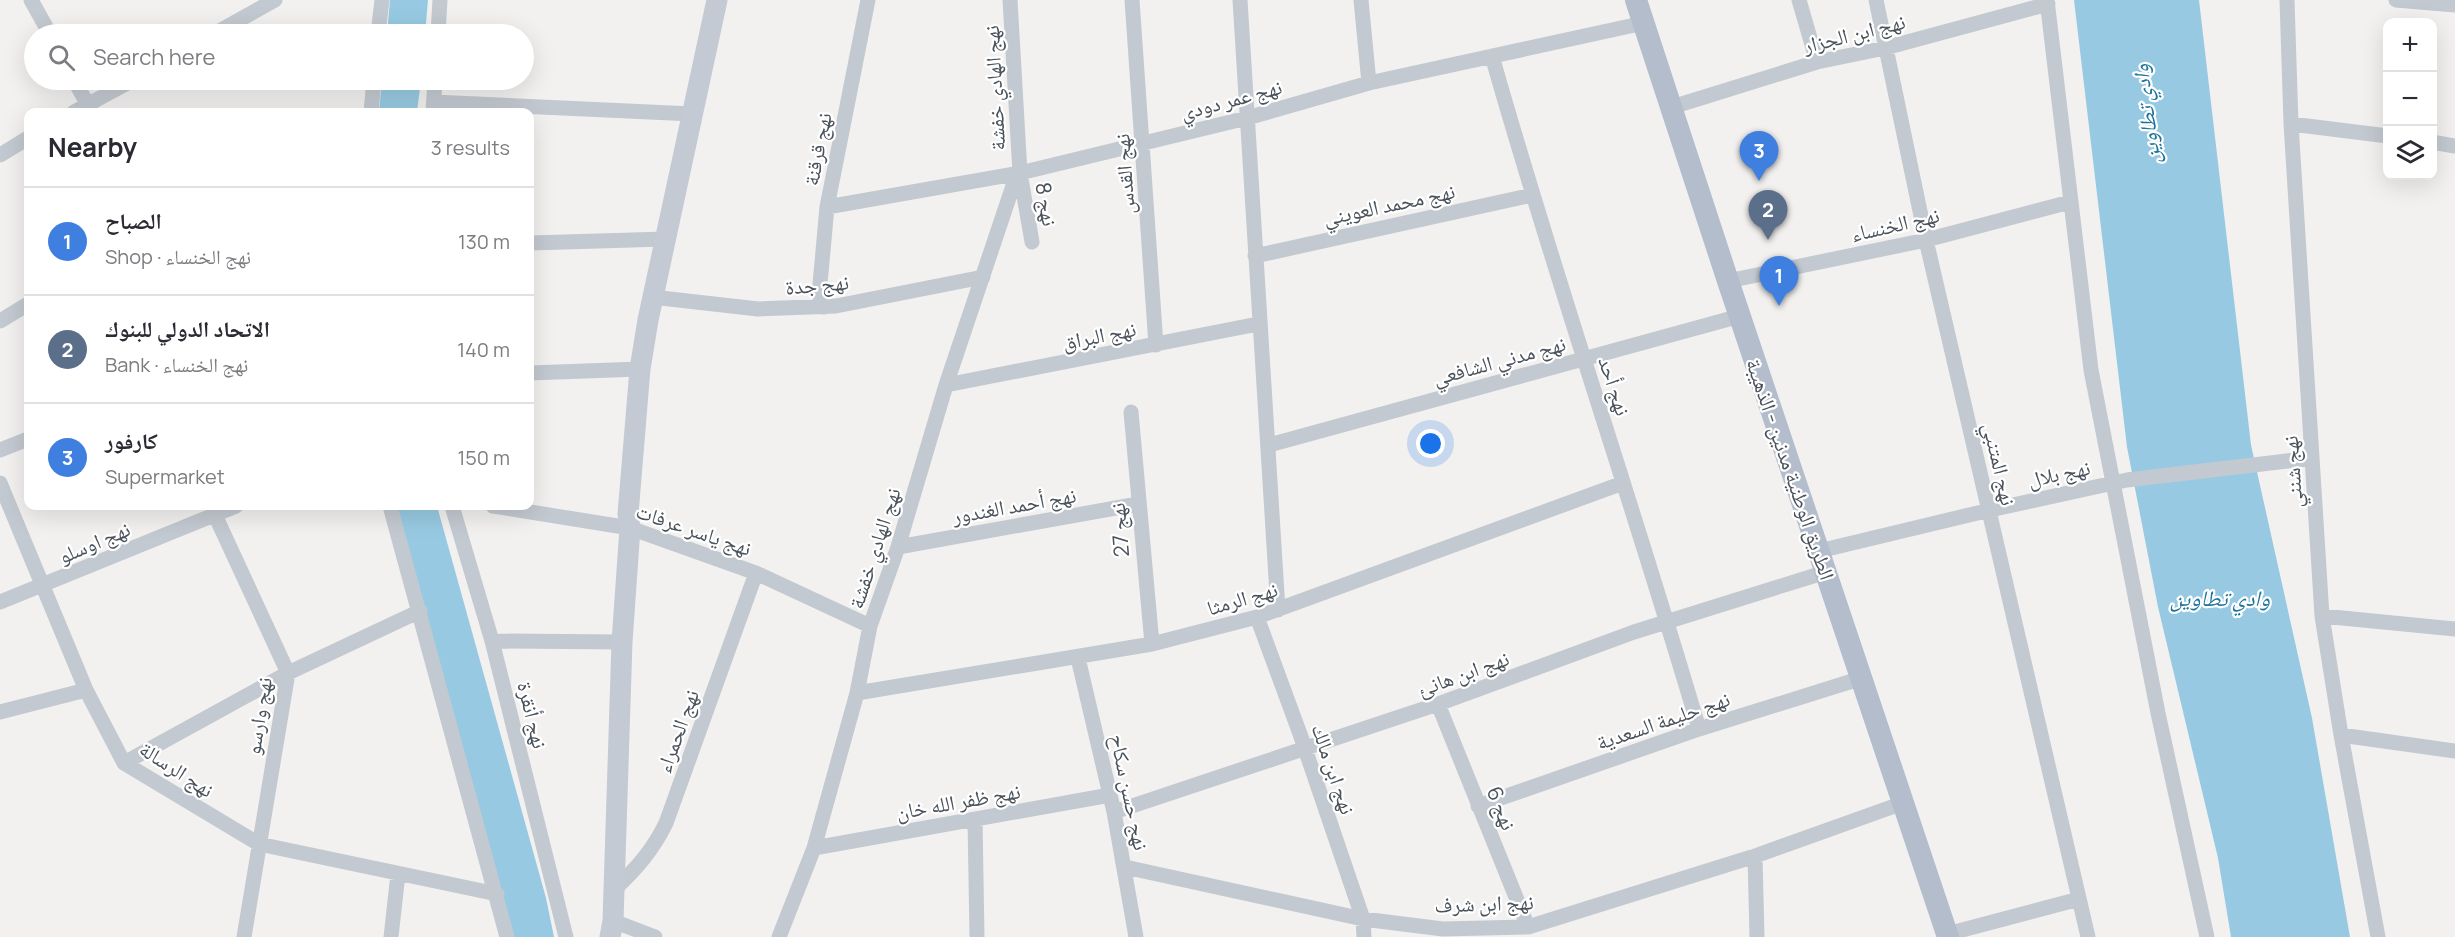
<!DOCTYPE html>
<html lang="en">
<head>
<meta charset="utf-8">
<style>
	:root { --surface:#fff; --page:#f7f7f7; --text:#2b2b33; --muted:#7c7c81; --line:#e1e1e2; --accent:#7c3aed }
	body { margin:0; font-family:Manrope,"Noto Naskh Arabic",sans-serif; background:var(--page); color:var(--text) }
	.controls { position:absolute; right:18px; top:18px; display:grid; overflow:hidden; border-radius:12px; box-shadow:0 6px 24px #0002 }
	.controls button { width:54px; height:54px; display:grid; place-items:center; padding:0; border:0; border-bottom:2px solid var(--line); background:var(--surface); color:var(--text); font:30px sans-serif }
	.you { position:absolute; left:1431px; top:444px; width:21px; height:21px; margin:-15px; border:4px solid #fff; border-radius:50%; background:#1a73e8; box-shadow:0 0 0 9px #1a73e833 }
	.badge { display:grid; place-items:center; width:39px; height:39px; border-radius:50%; background:var(--accent); color:#fff; font-size:20px; font-weight:700 }
	.pin { position:absolute; translate:-50% -50px; filter:drop-shadow(0 2px 3px #0008) }
	.pin::after { content:''; position:absolute; top:32px; width:21px; height:18px; background:inherit; clip-path:polygon(0 0,100% 0,50% 100%) }
	.list { margin:0; padding:0; list-style:none }
	h2 { display:flex; justify-content:space-between; align-items:center; height:78px; margin:0; padding:0 24px; font-size:26px }
	h2 small { font-size:20px; font-weight:400; color:var(--muted) }
	.list li { display:grid; grid-template-columns:39px 1fr auto; gap:18px; align-items:center; box-sizing:border-box; height:108px; padding:0 24px; border-top:2px solid var(--line) }
	.list b { display:block; font-size:22px; white-space:nowrap }
	.list p { margin:0; font-size:20px; white-space:nowrap; color:var(--muted) }
	.list em { font-size:20px; font-style:normal; color:var(--muted) }
	.icon { flex:none; width:33px; height:33px; fill:none; stroke:currentColor; stroke-width:2; stroke-linecap:round; stroke-linejoin:round }
	.map { position:relative; flex:none; width:2455px; height:937px; overflow:hidden }
	.search { position:absolute; background:var(--surface); box-shadow:0 6px 24px #0002; left:24px; top:24px; width:510px; height:66px; display:flex; align-items:center; gap:15px; box-sizing:border-box; padding:0 21px; border-radius:33px; color:var(--muted); font-size:22px }
	.panel { position:absolute; background:var(--surface); box-shadow:0 6px 24px #0002; left:24px; top:108px; width:510px; height:402px; border-radius:12px }
	.map>svg:first-child { display:block }
</style>
</head>
<body>
<div class="map">
<svg width="2455" height="937" viewBox="0 0 2455 937">
	<rect width="100%" height="100%" fill="#f2f1f0"/>
	<!-- water -->
	<path fill="#97cae2" d="M 390,0 L 428,0 L 425,34 L 387,34 Z
		M 2074,0 L 2199,0 L 2251,445 L 2312,718 L 2350,937 L 2231,937 L 2218,858 L 2158,607 L 2127,447 Z
		M 382,80 L 421,80 L 417,112 L 379,112 Z
		M 397,506 L 437,506 L 546,898 L 554,937 L 512,937 Z"/>
	<g fill="none" stroke-linecap="round" stroke-linejoin="round">
		<!-- minor -->
		<path stroke="#c3c9d0" stroke-width="15" d="M 31,0 L 50,34
			M 1010,0 L 1020,173 L 1032,242
			M 1132,0 L 1156,345
			M 1240,0 L 1278,610
			M 1361,0 L 1369,83
			M 1799,0 L 1817,62
			M 1876,0 L 1926,240 L 2088,937
			M 2047,0 L 2091,370 L 2158,713 L 2207,937
			M 2287,0 L 2291,124 L 2322,616 L 2341,735 L 2378,937
			M 2396,0 L 2455,5
			M 214,34 L 275,0
			M 378,34 L 382,0
			M 438,34 L 440,0
			M 1492,56 C 1556,282 1633,504 1699,729
			M 74,80 L 92,112
			M 434,102 L 693,114
			M 1672,107 L 1817,62 L 1885,48 L 2048,4
			M 74,112 L 133,80
			M 371,112 L 374,80
			M 433,112 L 435,80
			M 2291,124 L 2388,136
			M 2432,142 L 2455,146
			M 0,155 L 28,138
			M 827,207 L 1020,173 L 1247,118 L 1369,83 L 1644,23
			M 530,243 L 666,239
			M 1255,256 L 1532,195
			M 1728,281 L 1926,240 L 2070,202
			M 652,297 L 758,309 L 836,306 L 983,277
			M 824,307 L 819,295 L 827,207 L 868,0
			M 0,321 L 28,304
			M 530,373 L 640,369
			M 946,385 L 1258,324
			M 1131,412 L 1152,644
			M 1269,445 L 1740,316
			M 0,450 L 28,439
			M 0,483 L 86,690 L 124,763 L 259,844 L 497,894
			M 390,506 L 507,937
			M 452,506 L 492,641 L 566,937
			M 493,506 L 630,528 L 756,573 L 870,626
			M 215,515 L 288,673 L 244,937
			M 898,547 L 1138,504
			M 1819,551 L 1990,510 L 2127,480 L 2312,458
			M 0,602 L 236,506
			M 2322,616 L 2455,629
			M 1257,617 L 1300,734 L 1363,919 L 1364,937
			M 492,641 L 622,642
			M 1078,658 L 1114,812 L 1136,937
			M 857,693 L 1152,644 L 1257,617 L 1623,483
			M 1438,704 L 1528,927
			M 0,712 L 86,690
			M 2341,735 L 2455,751
			M 124,763 L 288,673 L 420,611
			M 1478,806 L 1699,729 L 1862,678
			M 1114,812 L 1438,704 L 1634,632 L 1826,572
			M 975,819 L 977,937
			M 814,848 L 1110,795
			M 1755,856 L 1757,937
			M 1125,867 L 1363,919 L 1443,929 L 1528,927 L 1755,856 L 1903,803
			M 614,890 C 636,869 653,850 666,823 L 756,573
			M 613,921 L 655,937
			M 1947,934 L 2079,899
			M 391,937 L 398,874
			M 779,937 L 814,848 L 857,693 L 870,626 L 898,547 L 946,385 L 1017,174"/>
		<!-- secondary -->
		<path stroke="#c3cad4" stroke-width="21" d="M 610,937 L 613,921 L 622,642 L 630,528 L 628,514 L 640,369 L 648,320 L 717,0"/>
		<!-- primary -->
		<path stroke="#b3bdcb" stroke-width="22" d="M 1636,0 L 1728,281 L 1948,937"/>
	</g>
	<g text-anchor="middle" dominant-baseline="central" stroke-width="4.5" stroke-linejoin="round" paint-order="stroke">
		<!-- street labels -->
		<g font-size="21" fill="#4a525b" stroke="#fff">
			<text transform="translate(1854 33) rotate(-14)">نهج ابن الجزار</text>
			<text transform="translate(994 88) rotate(-93)">نهج الهادي خفشة</text>
			<text transform="translate(1231 99) rotate(-15)">نهج عمر دودي</text>
			<text transform="translate(817 149) rotate(-79)">نهج قرقنة</text>
			<text transform="translate(1124 174) rotate(-94)">نهج القدس</text>
			<text transform="translate(1047 204) rotate(80)">نهج 8</text>
			<text transform="translate(1389 204) rotate(-12)">نهج محمد العويني</text>
			<text transform="translate(1895 224) rotate(-13)">نهج الخنساء</text>
			<text transform="translate(817 284) rotate(-5)">نهج جدة</text>
			<text transform="translate(1099 335) rotate(-11)">نهج البراق</text>
			<text transform="translate(1499 360) rotate(-15)">نهج مدني الشافعي</text>
			<text transform="translate(1615 386) rotate(72)">نهج أحد</text>
			<text transform="translate(2000 464) rotate(77)">نهج المتنبي</text>
			<text transform="translate(1791 469) rotate(71)">الطريق الوطنية مدنين - الذهيبة</text>
			<text transform="translate(2292 472) rotate(-94)">نهج شنني</text>
			<text transform="translate(2059 473) rotate(-12)">نهج بلال</text>
			<text transform="translate(1014 505) rotate(-10)">نهج أحمد الغندور</text>
			<text transform="translate(694 529) rotate(19)">نهج ياسر عرفات</text>
			<text transform="translate(1119 530) rotate(-95)">نهج 27</text>
			<text transform="translate(94 542) rotate(-23)">نهج اوسلو</text>
			<text transform="translate(874 548) rotate(-72)">نهج الهادي خفشة</text>
			<text transform="translate(1242 598) rotate(-16)">نهج الرمثا</text>
			<text transform="translate(1463 673) rotate(-20)">نهج ابن هانئ</text>
			<text transform="translate(533 715) rotate(76)">نهج أنقرة</text>
			<text transform="translate(258 716) rotate(-81)">نهج وارسو</text>
			<text transform="translate(1663 720) rotate(-19)">نهج حليمة السعدية</text>
			<text transform="translate(677 731) rotate(-70)">نهج الحمراء</text>
			<text transform="translate(177 769) rotate(33)">نهج الرسالة</text>
			<text transform="translate(1334 769) rotate(71)">نهج ابن مالك</text>
			<text transform="translate(1130 792) rotate(78)">نهج حسن سكاح</text>
			<text transform="translate(958 801) rotate(-10)">نهج ظفر الله خان</text>
			<text transform="translate(1502 808) rotate(68)">نهج 6</text>
			<text transform="translate(1484 903) rotate(-2)">نهج ابن شرف</text>
		</g>
		<!-- water labels -->
		<g font-size="22" font-style="italic" fill="#1e749b" stroke="#fff">
			<text transform="translate(2146 114) rotate(-97)">وادي تطاوين</text>
			<text x="2220" y="598">وادي تطاوين</text>
		</g>
	</g>
</svg>
<div class="controls">
<button>+</button>
<button>−</button>
<button><svg class="icon" aria-label="layers" viewBox="0 0 24 24"><path d="M12 4l9 5-9 5-9-5zM3 14l9 5 9-5"/></svg></button>
</div>
<div class="you"></div>
<div class="pin badge" style="left:1779px;top:306px;background:#3f7fe0">1</div>
<div class="pin badge" style="left:1768px;top:240px;background:#5c6f8a">2</div>
<div class="pin badge" style="left:1759px;top:181px;background:#3f7fe0">3</div>
<div class="search"><svg class="icon" aria-label="search" viewBox="0 0 24 24"><circle cx="10" cy="10" r="6"/><path d="M15 15l6 6"/></svg>Search here</div>
<section class="panel">
<h2>Nearby<small>3 results</small></h2>
<ul class="list">
<li><span class="badge" style="background:#3f7fe0">1</span><div><b>الصباح</b><p>Shop · نهج الخنساء</p></div><em>130 m</em></li>
<li><span class="badge" style="background:#5c6f8a">2</span><div><b>الاتحاد الدولي للبنوك</b><p>Bank · نهج الخنساء</p></div><em>140 m</em></li>
<li><span class="badge" style="background:#3f7fe0">3</span><div><b>كارفور</b><p>Supermarket</p></div><em>150 m</em></li>
</ul>
</section>
</div>
</body>
</html>
